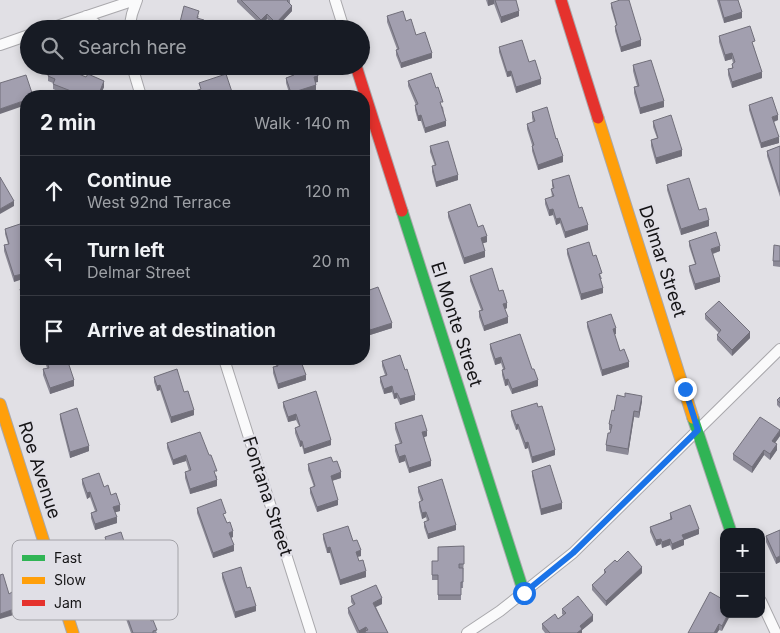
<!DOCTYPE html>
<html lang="en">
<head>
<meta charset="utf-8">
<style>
	:root { --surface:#171b24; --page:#20242c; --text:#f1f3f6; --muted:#9ea1a6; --line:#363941 }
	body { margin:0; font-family:Inter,sans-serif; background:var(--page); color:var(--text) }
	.controls { position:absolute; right:15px; bottom:15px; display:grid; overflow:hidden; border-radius:10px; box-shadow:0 2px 8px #0003 }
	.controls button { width:45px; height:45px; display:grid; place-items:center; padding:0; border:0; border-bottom:1px solid var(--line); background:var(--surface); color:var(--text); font:25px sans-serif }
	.stop { position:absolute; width:15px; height:15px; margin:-11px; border:4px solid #1a73e8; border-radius:50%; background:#fff }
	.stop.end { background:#1a73e8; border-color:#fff; box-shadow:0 1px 5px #0008 }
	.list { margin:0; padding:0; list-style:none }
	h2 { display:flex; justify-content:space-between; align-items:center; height:65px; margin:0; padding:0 20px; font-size:21px }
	h2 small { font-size:16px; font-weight:400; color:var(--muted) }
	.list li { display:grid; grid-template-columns:32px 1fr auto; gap:15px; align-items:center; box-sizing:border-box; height:70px; padding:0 20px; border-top:1px solid var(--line) }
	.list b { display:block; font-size:19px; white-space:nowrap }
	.list p { margin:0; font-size:16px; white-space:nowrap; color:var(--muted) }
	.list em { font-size:16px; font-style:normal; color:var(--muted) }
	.icon { flex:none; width:28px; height:28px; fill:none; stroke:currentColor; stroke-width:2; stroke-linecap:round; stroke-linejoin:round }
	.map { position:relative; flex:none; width:780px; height:633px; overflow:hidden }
	.search { position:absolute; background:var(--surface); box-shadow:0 2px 8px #0003; left:20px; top:20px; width:350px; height:55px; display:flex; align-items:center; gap:12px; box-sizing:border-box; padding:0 18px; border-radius:28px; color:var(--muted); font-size:19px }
	.panel { position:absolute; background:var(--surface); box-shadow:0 2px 8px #0003; left:20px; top:90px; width:350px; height:275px; border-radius:20px }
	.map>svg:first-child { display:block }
</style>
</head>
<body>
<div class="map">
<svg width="780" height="633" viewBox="0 0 780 633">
	<rect width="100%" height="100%" fill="#e1e0e5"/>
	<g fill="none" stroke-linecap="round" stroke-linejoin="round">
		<defs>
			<path id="street" d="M 335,0 L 344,29
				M 86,16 L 102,29
				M 48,29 L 135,0
				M 129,29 L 132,14 L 137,0
				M 0,45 L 29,35
				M 132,66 L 141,96
				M 224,359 L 311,633
				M 761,601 L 776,633
				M 467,633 L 500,611 L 573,553 L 780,349"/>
			<path id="fast" d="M 402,211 L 524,593
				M 693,418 L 731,532"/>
			<path id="slow" d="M 598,118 L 693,418
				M 0,404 L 73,633"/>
			<path id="jam" d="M 561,0 L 598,118
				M 356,66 L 402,211"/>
		</defs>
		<!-- street casing -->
		<use href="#street" stroke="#a9a8ac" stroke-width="12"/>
		<!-- fast casing -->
		<use href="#fast" stroke="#a9a8ac" stroke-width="13"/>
		<!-- slow casing -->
		<use href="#slow" stroke="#a9a8ac" stroke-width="13"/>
		<!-- jam casing -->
		<use href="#jam" stroke="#a9a8ac" stroke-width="13"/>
		<!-- street -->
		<use href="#street" stroke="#fafafb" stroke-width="10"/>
		<!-- fast -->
		<use href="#fast" stroke="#30b455" stroke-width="11"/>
		<!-- slow -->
		<use href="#slow" stroke="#ff9f0a" stroke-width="11"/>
		<!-- jam -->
		<use href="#jam" stroke="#e5322d" stroke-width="11"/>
	</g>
	<!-- wall -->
	<path fill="#8b8996" d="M 237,0 L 290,0 L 290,3 L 292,11 L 276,28 L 267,19 L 261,25 L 237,2 Z
		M 486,0 L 516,0 L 519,16 L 501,23 L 494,4 L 488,6 Z
		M 717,0 L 738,0 L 742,18 L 724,23 Z
		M 611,3 L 641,46 L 621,52 L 615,31 L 615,26 L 616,25 L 611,8 Z
		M 199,16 L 198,18 L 204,25 L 183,28 L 180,27 L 180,22 Z
		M 387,16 L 406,21 L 432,58 L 401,68 L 396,55 L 396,50 L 397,49 L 387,22 Z
		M 719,36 L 755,47 L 754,47 L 762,78 L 732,88 L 728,75 L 728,69 L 732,68 L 732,64 L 733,63 L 732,59 L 725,61 L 719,42 Z
		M 499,47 L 529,62 L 541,84 L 516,93 L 511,76 L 507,77 L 499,52 Z
		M 633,65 L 664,107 L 640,114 L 634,93 L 634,87 L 637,86 L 633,71 Z
		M 290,66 L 315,66 L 318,82 L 315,82 L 316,90 L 297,96 L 290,96 L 286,83 L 286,78 L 293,75 Z
		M 70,70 L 104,87 L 100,96 L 69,96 L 53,89 L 53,83 L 48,81 L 48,76 Z
		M 408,81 L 443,107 L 446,126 L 425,133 L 421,121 L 418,121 L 415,110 L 415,105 L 416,105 L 408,86 Z
		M 749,105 L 778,120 L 774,122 L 779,143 L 761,148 L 749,110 Z
		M 532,112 L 556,139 L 563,162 L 538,170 L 532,151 L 532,145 L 527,129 L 527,124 L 533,122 L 532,118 Z
		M 653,121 L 682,156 L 656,164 L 651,146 L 651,140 L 657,138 L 653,127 Z
		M 430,146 L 458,180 L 436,187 L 432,172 L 432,166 L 435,166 L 430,152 Z
		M 780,146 L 780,197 L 767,156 L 767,151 Z
		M 552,180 L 579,208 L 588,230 L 565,238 L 560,223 L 556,225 L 553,215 L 549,216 L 545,204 L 545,199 L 552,197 L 551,189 L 553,189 L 552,186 Z
		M 667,185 L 699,210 L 709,226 L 681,235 L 667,190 Z
		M 448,212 L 478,227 L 487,242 L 483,243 L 485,257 L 464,264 L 448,217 Z
		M 26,222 L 14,282 L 4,251 L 4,245 L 8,244 L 5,234 L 5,229 Z
		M 689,241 L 720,251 L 713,254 L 720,282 L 695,290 L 689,271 L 689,266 L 695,264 L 689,246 Z
		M 780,246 L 780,267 L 773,266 L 773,261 Z
		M 567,249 L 593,256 L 602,279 L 600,279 L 603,293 L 581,300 L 567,254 Z
		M 470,276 L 499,291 L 507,308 L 505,309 L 508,323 L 484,331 L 479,317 L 479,311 L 481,310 L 470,281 Z
		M 26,287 L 26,316 L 20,294 L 20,289 Z
		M 364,292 L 392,328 L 370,335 L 364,312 Z
		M 705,314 L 750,338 L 732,356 L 717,340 L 717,335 L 719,333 L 705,319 Z
		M 587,322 L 616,334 L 614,334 L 620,351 L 629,367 L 602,376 L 587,327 Z
		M 490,344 L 532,369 L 538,386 L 512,394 L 508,385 L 505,386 L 502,375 L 502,370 L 503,369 L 501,363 L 495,365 L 490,349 Z
		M 44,359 L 67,359 L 74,386 L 50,394 L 43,375 L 43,369 L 47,368 Z
		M 274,359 L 300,359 L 306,380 L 278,389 L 273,373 L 273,367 L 276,366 Z
		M 382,361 L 415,400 L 400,405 L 397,398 L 394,399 L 392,392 L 384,394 L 380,382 L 380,377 L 385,375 L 382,366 Z
		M 154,377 L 194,415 L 171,423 L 160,390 L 157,391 L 154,382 Z
		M 780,397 L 780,408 L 777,405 L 777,400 Z
		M 642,401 L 639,418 L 634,417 L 628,455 L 606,451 L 606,445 L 611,430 L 609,430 L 609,424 L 614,411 Z
		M 283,402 L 331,445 L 304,454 L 302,446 L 300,447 L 295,433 L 295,428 L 299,426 L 296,420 L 288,422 L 283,407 Z
		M 538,407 L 555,455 L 532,463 L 528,448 L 525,449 L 518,429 L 516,430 L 511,416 L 511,411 Z
		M 60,414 L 89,451 L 70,458 L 60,419 Z
		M 395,423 L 427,436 L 424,437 L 431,466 L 409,473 L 405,461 L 399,463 L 395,451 L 395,445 L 400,444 L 395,429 Z
		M 780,436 L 775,443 L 777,450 L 770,460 L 764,455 L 752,473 L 733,460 L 733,454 Z
		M 167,443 L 217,476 L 217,486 L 190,494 L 185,478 L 185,472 L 189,471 L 186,461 L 173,465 L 167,448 Z
		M 333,462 L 341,478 L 332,481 L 338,505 L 317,512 L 310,493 L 310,488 L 314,487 L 308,470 L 308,464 Z
		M 532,471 L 562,509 L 541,515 L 532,476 Z
		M 82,479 L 104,487 L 111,495 L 120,511 L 115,512 L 117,523 L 95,530 L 91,518 L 91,513 L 95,511 L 90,497 L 87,499 L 82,484 Z
		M 418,487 L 456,530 L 428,539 L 424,527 L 424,522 L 427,521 L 426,517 L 422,519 L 419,507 L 419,502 L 421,501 L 418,492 Z
		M 197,508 L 226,518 L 225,519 L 233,537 L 231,538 L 234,551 L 213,558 L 197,513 Z
		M 670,513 L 699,534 L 684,540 L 684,545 L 672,550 L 670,545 L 662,548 L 661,544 L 656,546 L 650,532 L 650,527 L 670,519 Z
		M 780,530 L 780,562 L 776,564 L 766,542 L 766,536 Z
		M 323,534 L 353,541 L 361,556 L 357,557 L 366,577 L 340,585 L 330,553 L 327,553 L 323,539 Z
		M 105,537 L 134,578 L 112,585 L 105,566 L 105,560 L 108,559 L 108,555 L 109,555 L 105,543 Z
		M 464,546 L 463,588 L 461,588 L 461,600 L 438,600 L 438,580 L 432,580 L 432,561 L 438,561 Z
		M 617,562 L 642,573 L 606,606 L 592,590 L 592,585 L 604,574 L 604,570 Z
		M 222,573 L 256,611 L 235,618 L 222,578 Z
		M 351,596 L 382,604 L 376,607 L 388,633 L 357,633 L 348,613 L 348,608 L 353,605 L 351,602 Z
		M 724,600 L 722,631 L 719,630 L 717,633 L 688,633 Z
		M 122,602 L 143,608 L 151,621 L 157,633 L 131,633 L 122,608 Z
		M 562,609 L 593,621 L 582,630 L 582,633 L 545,633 L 542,629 L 542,624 L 558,619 L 563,615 L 562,614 Z"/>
	<!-- shaded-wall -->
	<path fill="#716f7a" d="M 488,0 L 494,0 L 494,4 L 488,6 Z
		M 292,6 L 292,11 L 276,28 L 276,23 Z
		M 519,11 L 519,16 L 501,23 L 501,17 Z
		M 742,12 L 742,18 L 724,23 L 724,18 Z
		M 267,14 L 267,19 L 261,25 L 261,20 Z
		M 641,40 L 641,46 L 621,52 L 621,47 Z
		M 432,53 L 432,58 L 401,68 L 401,63 Z
		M 732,53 L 732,59 L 725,61 L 725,55 Z
		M 511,71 L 511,76 L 507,77 L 507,72 Z
		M 762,72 L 762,78 L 732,88 L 732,82 Z
		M 318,76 L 318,82 L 314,83 L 314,77 Z
		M 541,79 L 541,84 L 516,93 L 516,87 Z
		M 104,81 L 104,87 L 100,96 L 98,96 Z
		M 316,85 L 316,90 L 297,96 L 291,96 L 291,93 Z
		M 232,92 L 232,96 L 224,96 L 224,95 Z
		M 26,100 L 26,105 L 0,114 L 0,109 Z
		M 664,101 L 664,107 L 640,114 L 640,108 Z
		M 421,115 L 421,121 L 418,121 L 418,116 Z
		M 778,115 L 778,120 L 772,122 L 772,117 Z
		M 446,121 L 446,126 L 425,133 L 425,128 Z
		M 779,137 L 779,143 L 761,148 L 761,143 Z
		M 682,150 L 682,156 L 656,164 L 656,158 Z
		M 563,156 L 563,162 L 538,170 L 538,165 Z
		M 458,175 L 458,180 L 436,187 L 436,182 Z
		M 14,201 L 14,206 L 0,214 L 0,209 Z
		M 553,209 L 553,215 L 549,216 L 549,210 Z
		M 560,218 L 560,223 L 556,225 L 556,219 Z
		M 709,220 L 709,226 L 681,235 L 681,229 Z
		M 588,225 L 588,230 L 565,238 L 565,232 Z
		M 487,236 L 487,242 L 481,244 L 481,238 Z
		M 367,241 L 367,247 L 364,248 L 364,242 Z
		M 720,246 L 720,251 L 711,254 L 711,249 Z
		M 485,251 L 485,257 L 464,264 L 464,258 Z
		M 26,273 L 26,278 L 14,282 L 14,276 Z
		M 720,277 L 720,282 L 695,290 L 695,284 Z
		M 603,288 L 603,293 L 581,300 L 581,294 Z
		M 507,303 L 507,308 L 503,310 L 503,304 Z
		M 508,317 L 508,323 L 484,331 L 484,326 Z
		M 392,323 L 392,328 L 370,335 L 370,330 Z
		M 616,328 L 616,334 L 613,335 L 613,329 Z
		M 750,332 L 750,338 L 732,356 L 732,350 Z
		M 501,357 L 501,363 L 495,365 L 495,359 Z
		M 629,362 L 629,367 L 602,376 L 602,370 Z
		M 306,375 L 306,380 L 278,389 L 278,384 Z
		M 508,379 L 508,385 L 505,386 L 505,380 Z
		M 74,380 L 74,386 L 50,394 L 50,388 Z
		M 538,380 L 538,386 L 512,394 L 512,389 Z
		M 160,385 L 160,390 L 157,391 L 157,386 Z
		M 392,386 L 392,392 L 384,394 L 384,389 Z
		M 397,393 L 397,398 L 394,399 L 394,394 Z
		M 415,395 L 415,400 L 400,405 L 400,399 Z
		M 642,396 L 642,401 L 639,418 L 639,412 Z
		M 194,410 L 194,415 L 171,423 L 171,417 Z
		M 634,411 L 634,417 L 628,455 L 628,449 Z
		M 296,414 L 296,420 L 288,422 L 288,417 Z
		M 518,424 L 518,429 L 516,430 L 516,425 Z
		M 780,430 L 780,436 L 772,447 L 772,441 Z
		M 427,431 L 427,436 L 422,438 L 422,432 Z
		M 331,440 L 331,445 L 304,454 L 304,449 Z
		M 300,441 L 302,441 L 302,446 L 300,447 Z
		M 528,442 L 528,448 L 525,449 L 525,443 Z
		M 777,444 L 777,450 L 770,460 L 770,454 Z
		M 89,446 L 89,451 L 70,458 L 70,452 Z
		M 555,450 L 555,455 L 532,463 L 532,457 Z
		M 764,450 L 764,455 L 752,473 L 752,467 Z
		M 186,455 L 186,461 L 173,465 L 173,460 Z
		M 405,455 L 405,461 L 399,463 L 399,457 Z
		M 431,461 L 431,466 L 409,473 L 409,468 Z
		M 341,472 L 341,478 L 331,481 L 331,476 Z
		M 217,480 L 217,486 L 190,494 L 190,489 Z
		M 90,492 L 90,497 L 87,499 L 87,493 Z
		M 338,500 L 338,505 L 317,512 L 317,507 Z
		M 562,503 L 562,509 L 541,515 L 541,509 Z
		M 120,505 L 120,511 L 113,513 L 113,507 Z
		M 426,512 L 426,517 L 422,519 L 422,513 Z
		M 117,517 L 117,523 L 95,530 L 95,524 Z
		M 456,525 L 456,530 L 428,539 L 428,534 Z
		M 699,529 L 699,534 L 684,540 L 684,545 L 672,550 L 672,544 L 682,535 Z
		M 233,531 L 233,537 L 229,538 L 229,533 Z
		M 661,539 L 661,544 L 656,546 L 656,540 Z
		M 670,539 L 670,545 L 662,548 L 662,542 Z
		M 234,545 L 234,551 L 213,558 L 213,553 Z
		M 330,547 L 330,553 L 327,553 L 327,548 Z
		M 361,550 L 361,556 L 356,557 L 356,552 Z
		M 780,556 L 780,562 L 776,564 L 776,558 Z
		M 642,567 L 642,573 L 606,606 L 606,601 Z
		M 366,571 L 366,577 L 340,585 L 340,580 Z
		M 134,572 L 134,578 L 112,585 L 112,580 Z
		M 382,598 L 382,604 L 373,608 L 373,603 Z
		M 256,606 L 256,611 L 235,618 L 235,612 Z
		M 17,608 L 17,614 L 0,619 L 0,614 Z
		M 728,614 L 731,614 L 722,631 L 722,626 Z
		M 593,615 L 593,621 L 582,630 L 582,633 L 577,633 L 580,626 Z
		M 719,624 L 719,630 L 717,633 L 714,633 Z
		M 366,627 L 366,633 L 365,631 L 365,633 L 359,633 L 359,631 Z"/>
	<!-- building -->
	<path fill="#a29faf" stroke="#716f7a" d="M 241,0 L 288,0 L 287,1 L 292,6 L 276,23 L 267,14 L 261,20 Z
		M 495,0 L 516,0 L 519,11 L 501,17 Z
		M 620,0 L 629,0 L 641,40 L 621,47 L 615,26 L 617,25 L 611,3 Z
		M 719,0 L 738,0 L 742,12 L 724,18 Z
		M 184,6 L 199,11 L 197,18 L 204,20 L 202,29 L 183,29 L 185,23 L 180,22 Z
		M 403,11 L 406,21 L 411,19 L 416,35 L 425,32 L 432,53 L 401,63 L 396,50 L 399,49 L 387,16 Z
		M 750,26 L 755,41 L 752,42 L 762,72 L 732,82 L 728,69 L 733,68 L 732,64 L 735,62 L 732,53 L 725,55 L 719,36 Z
		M 522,40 L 529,62 L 535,60 L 541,79 L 516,87 L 511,71 L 507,72 L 499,47 Z
		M 651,60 L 664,101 L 640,108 L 634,87 L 639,86 L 633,65 Z
		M 52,66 L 68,66 L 70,67 L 69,70 L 86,77 L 88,74 L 104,81 L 98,96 L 72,96 L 69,95 L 71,91 L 53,84 L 55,79 L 48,76 Z
		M 292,66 L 315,66 L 318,76 L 314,77 L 316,85 L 291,93 L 286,78 L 294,75 Z
		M 431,73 L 436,88 L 438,87 L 443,102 L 440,102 L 446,121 L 425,128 L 421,115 L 418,116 L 415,105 L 418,104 L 408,81 Z
		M 226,74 L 232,92 L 224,95 L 225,96 L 187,96 L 186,94 L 201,89 L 199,83 Z
		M 26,75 L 33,96 L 26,96 L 26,100 L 0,109 L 0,83 Z
		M 772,97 L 778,115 L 772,117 L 779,137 L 761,143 L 749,105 Z
		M 547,107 L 556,139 L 557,138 L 563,156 L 538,165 L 532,146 L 534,145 L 527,124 L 535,121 L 532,112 Z
		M 671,115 L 682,150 L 656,158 L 651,140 L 658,138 L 653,121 Z
		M 448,141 L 458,175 L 436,182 L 432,166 L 436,165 L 430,146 Z
		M 780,146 L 780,192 L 767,151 Z
		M 569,175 L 579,208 L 582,207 L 588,225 L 565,232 L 560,218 L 556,219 L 553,209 L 549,210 L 545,199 L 554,196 L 551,189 L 554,188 L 552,180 Z
		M 0,177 L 14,201 L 0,209 Z
		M 689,178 L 699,210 L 706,208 L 709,220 L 681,229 L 667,185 Z
		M 470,204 L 478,227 L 483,225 L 487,236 L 481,238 L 485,251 L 464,258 L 448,212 Z
		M 26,222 L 26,273 L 14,276 L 4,245 L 9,244 L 5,229 Z
		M 364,232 L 367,241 L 364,242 Z
		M 716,232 L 720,246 L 711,249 L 720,277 L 695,284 L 689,266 L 696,264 L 689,241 Z
		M 589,242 L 593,256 L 596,255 L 602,273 L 599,274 L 603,288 L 581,294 L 567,249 Z
		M 774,245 L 780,246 L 780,261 L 773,261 Z
		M 492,268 L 499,291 L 503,290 L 507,303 L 503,304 L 508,317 L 484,326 L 479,311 L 483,310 L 470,276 Z
		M 26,287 L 26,311 L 20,289 Z
		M 378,287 L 392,323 L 370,330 L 364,306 L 364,292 Z
		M 719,301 L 750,332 L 732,350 L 717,335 L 721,330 L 705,314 Z
		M 611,314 L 616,328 L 613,329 L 620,351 L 624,349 L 629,362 L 602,370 L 587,322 Z
		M 520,334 L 532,369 L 534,369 L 538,380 L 512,389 L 508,379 L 505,380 L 502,370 L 505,369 L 501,357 L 495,359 L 490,344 Z
		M 400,355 L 405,370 L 407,369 L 415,395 L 400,399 L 397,393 L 394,394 L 392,386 L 384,389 L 380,377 L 387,375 L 382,361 Z
		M 46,359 L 67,359 L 74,380 L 50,388 L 43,369 L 49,368 Z
		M 276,359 L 300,359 L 306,375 L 278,384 L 273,367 L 278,366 Z
		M 177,369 L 184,392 L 188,391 L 194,410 L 171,417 L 160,385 L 157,386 L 154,377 Z
		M 316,391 L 331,440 L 304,449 L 302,441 L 300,441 L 295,428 L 300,426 L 296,414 L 288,417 L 283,402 Z
		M 625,393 L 642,396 L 639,412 L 634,411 L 628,449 L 606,445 L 608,433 L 610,433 L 612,425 L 609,424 L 612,410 L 614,411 L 617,395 L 625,397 Z
		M 780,397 L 780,403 L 777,400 Z
		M 537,403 L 538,407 L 542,406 L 555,450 L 532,457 L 528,442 L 525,443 L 518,424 L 516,425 L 511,411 Z
		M 77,408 L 89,446 L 70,452 L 60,414 Z
		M 422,415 L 427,431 L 422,432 L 431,461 L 409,468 L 405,455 L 399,457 L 395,445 L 402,443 L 395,423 Z
		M 760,417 L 780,430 L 772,441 L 777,444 L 770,454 L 764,450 L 752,467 L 733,454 Z
		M 200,432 L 209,455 L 211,455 L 217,471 L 214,471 L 217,480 L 190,489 L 185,472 L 191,470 L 186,455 L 173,460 L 167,443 Z
		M 331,457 L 333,462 L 337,461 L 341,472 L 331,476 L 338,500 L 317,507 L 310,488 L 315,486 L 308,464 Z
		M 550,465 L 562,503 L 541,509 L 532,471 Z
		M 99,473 L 104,487 L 108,485 L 111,495 L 116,493 L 120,505 L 113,507 L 117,517 L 95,524 L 91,513 L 97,511 L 90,492 L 87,493 L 82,479 Z
		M 442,479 L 456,525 L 428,534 L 424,522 L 429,520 L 426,512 L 422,513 L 419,502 L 423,500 L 418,487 Z
		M 221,499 L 226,513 L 223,514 L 227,523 L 230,522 L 233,531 L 229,533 L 234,545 L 213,553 L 197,508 Z
		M 690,505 L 699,529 L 682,535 L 684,539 L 672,544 L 670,539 L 662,542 L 661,539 L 656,540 L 650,527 L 672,519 L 670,513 Z
		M 348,526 L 353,541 L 357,540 L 361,550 L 356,552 L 359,561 L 363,560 L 366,571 L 340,580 L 330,547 L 327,548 L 323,534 Z
		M 780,530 L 780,556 L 776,558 L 766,536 Z
		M 121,532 L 134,572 L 112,580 L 105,560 L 109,559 L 108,555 L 110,554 L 105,537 Z
		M 464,546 L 464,564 L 459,564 L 459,568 L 463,568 L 463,582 L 461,582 L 461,595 L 438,595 L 438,575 L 432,575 L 432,561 L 438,561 L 438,547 Z
		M 628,551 L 642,567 L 606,601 L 592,585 L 606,572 L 604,570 L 615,560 L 617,562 Z
		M 241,567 L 247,588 L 250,587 L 256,606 L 235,612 L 222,573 Z
		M 3,574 L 9,594 L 12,592 L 17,608 L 0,614 L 0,575 Z
		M 376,585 L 382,598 L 373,603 L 388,633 L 366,633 L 365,631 L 368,630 L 366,627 L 359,631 L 348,608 L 355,604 L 351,596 Z
		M 710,592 L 724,600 L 724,614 L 728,614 L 722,626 L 719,624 L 714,633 L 688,633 Z
		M 578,596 L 593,615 L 580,626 L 582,629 L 577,633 L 550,633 L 542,624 L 555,614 L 558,619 L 566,613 L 562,609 Z
		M 139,597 L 143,608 L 146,607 L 151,621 L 153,620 L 157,630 L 153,631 L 153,633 L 133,633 L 122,602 Z"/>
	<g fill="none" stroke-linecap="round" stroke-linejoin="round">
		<!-- route -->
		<path stroke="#1a73e8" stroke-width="6" d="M 524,593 L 573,553 L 698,430 L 685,389"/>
	</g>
	<g text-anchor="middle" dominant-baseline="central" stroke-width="5" stroke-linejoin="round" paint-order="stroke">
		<!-- street labels -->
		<g font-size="18" fill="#151416" stroke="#e0dfe6">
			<text transform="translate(663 261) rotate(72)">Delmar Street</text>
			<text transform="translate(457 324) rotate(72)">El Monte Street</text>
			<text transform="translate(40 470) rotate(72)">Roe Avenue</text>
			<text transform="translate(268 496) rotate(72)">Fontana Street</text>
		</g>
	</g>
	<!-- legend -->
	<rect x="12" y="540" width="166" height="80" rx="8" fill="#e0dfe6" stroke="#a3a2a8" stroke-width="1"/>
	<rect x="22" y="555" width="23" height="6" fill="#30b455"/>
	<rect x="22" y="577" width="23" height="7" fill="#ff9f0a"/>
	<rect x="22" y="600" width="23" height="6" fill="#e5322d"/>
	<g font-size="14" fill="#151416">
		<text x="54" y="563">Fast</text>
		<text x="54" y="585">Slow</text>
		<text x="54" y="608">Jam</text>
	</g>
</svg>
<div class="controls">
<button>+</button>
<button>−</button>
</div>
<div class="stop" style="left:524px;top:593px"></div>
<div class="stop end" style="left:685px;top:389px"></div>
<div class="search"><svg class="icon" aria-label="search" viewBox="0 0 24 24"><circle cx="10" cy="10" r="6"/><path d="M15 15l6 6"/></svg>Search here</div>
<section class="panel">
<h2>2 min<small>Walk · 140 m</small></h2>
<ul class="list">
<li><svg class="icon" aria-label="ahead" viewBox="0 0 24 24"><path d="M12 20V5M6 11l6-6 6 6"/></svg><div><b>Continue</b><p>West 92nd Terrace</p></div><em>120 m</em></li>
<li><svg class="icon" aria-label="left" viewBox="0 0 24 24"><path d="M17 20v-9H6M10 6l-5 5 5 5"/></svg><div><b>Turn left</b><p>Delmar Street</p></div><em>20 m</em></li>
<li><svg class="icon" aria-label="arrive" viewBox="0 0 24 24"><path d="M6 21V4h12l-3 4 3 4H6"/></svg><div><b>Arrive at destination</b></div></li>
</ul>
</section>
</div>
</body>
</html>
